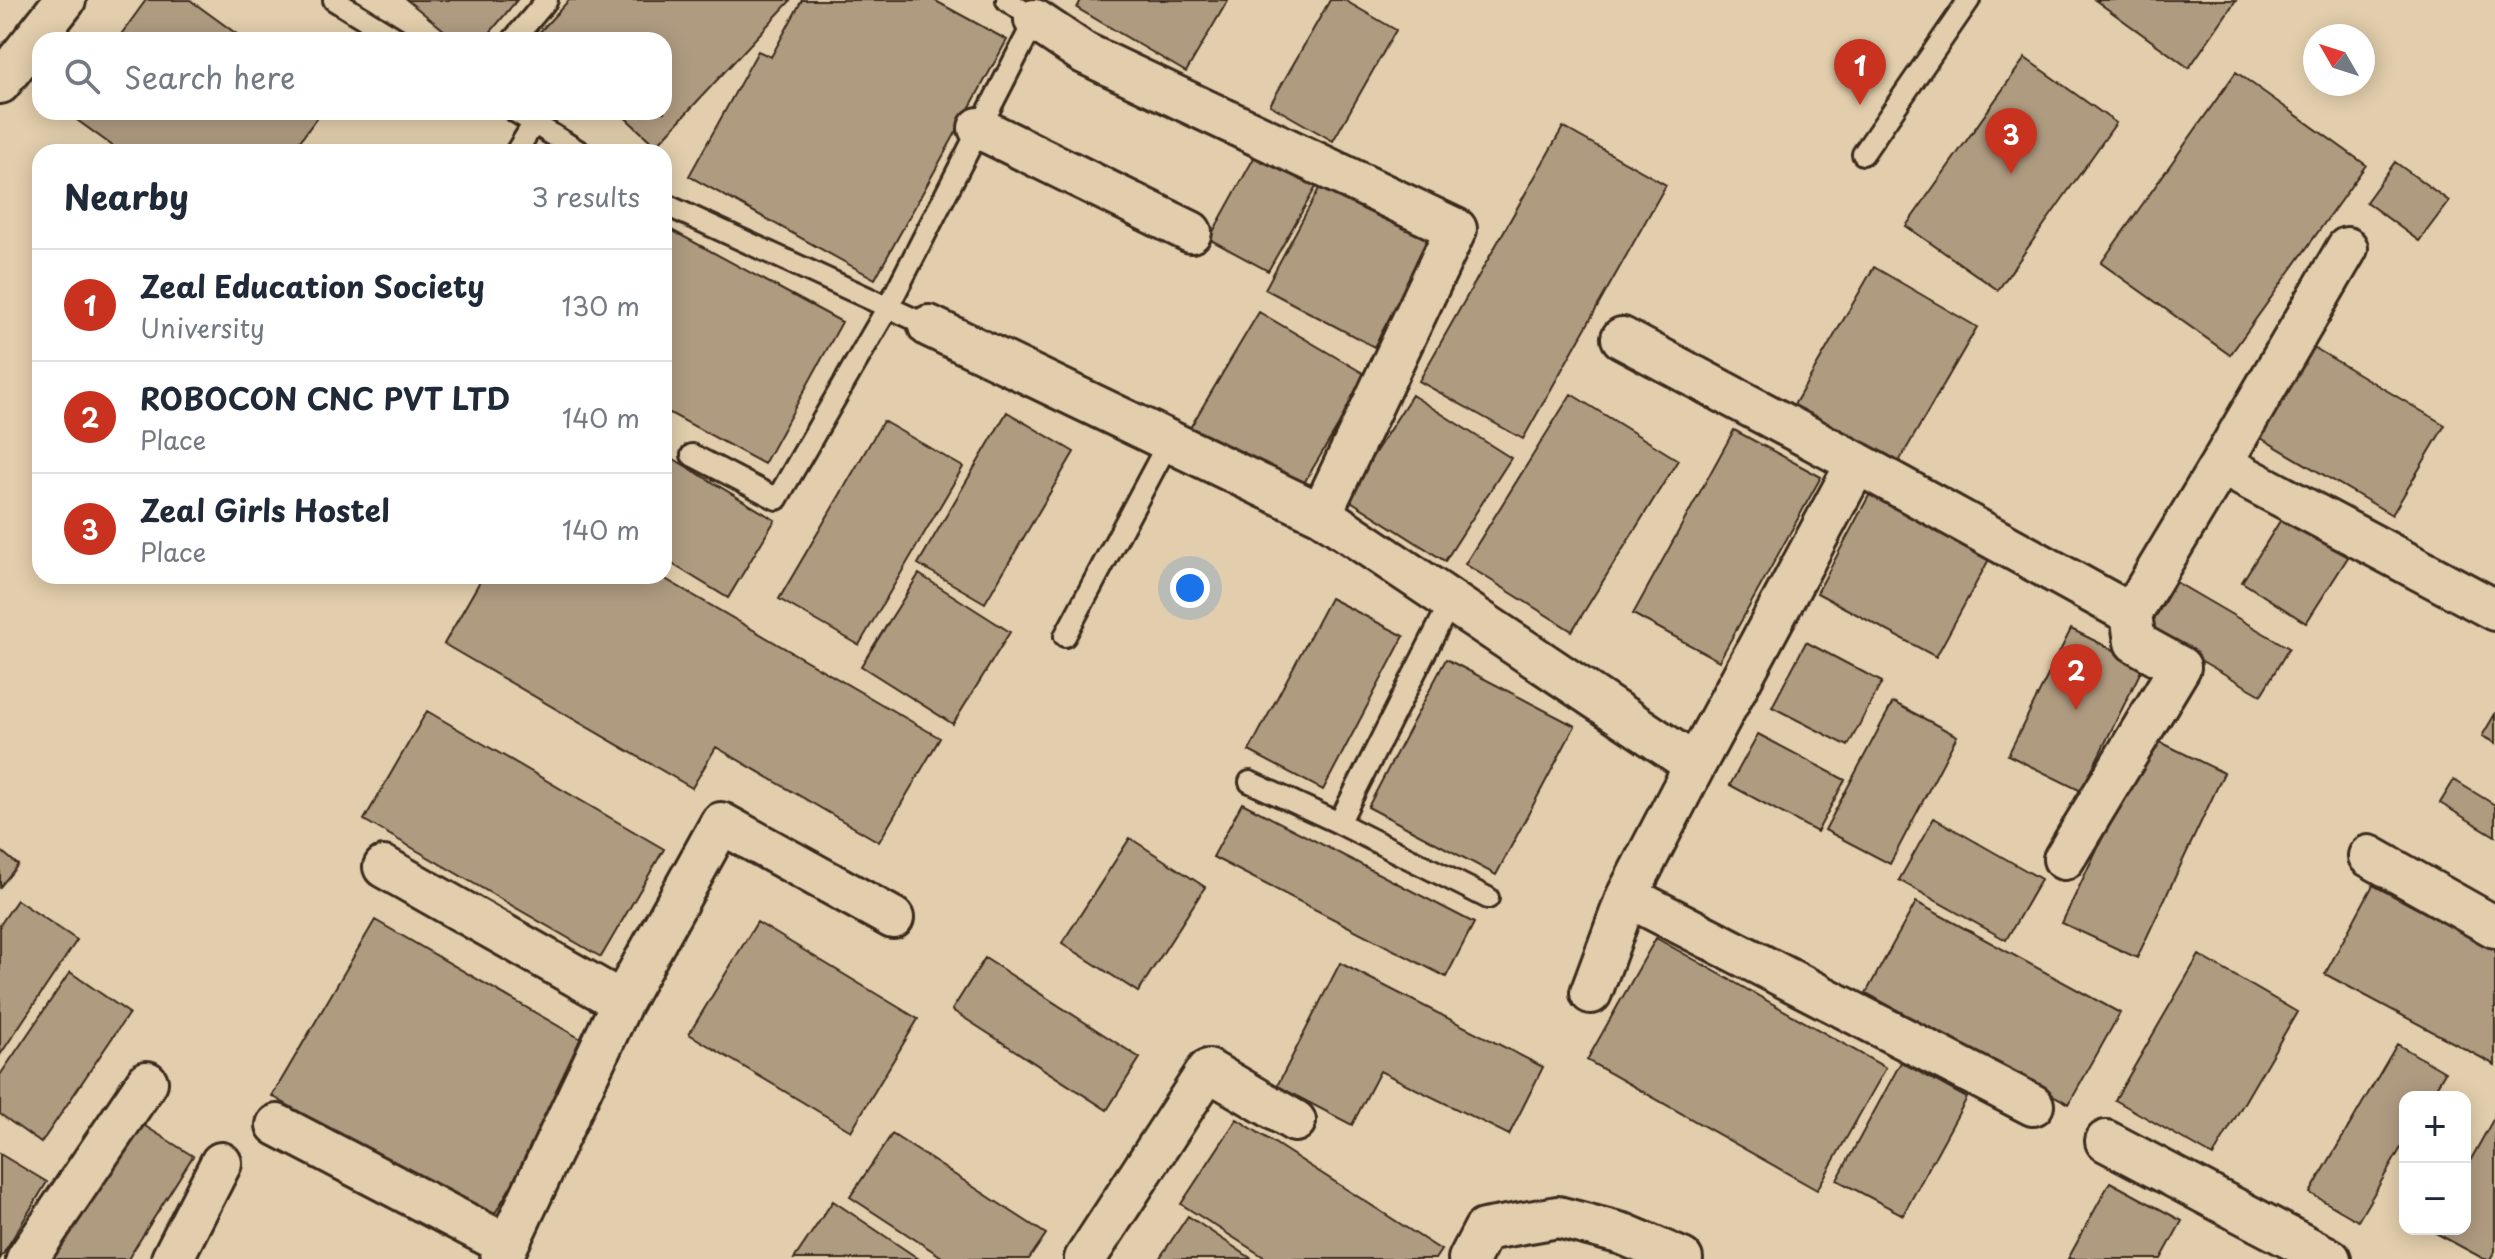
<!DOCTYPE html>
<html lang="en">
<head>
<meta charset="utf-8">
<style>
	:root { --surface:#fff; --page:#f6f6f7; --text:#1f2937; --muted:#747a83; --line:#e0e1e3; --accent:#c8321e }
	body { margin:0; font-family:"Playpen Sans",sans-serif; background:var(--page); color:var(--text) }
	.controls { position:absolute; right:24px; bottom:24px; display:grid; overflow:hidden; border-radius:16px; box-shadow:0 4px 20px #0003 }
	.controls button { width:72px; height:72px; display:grid; place-items:center; padding:0; border:0; border-bottom:2px solid var(--line); background:var(--surface); color:var(--text); font:40px sans-serif }
	.compass { position:absolute; left:2303px; top:24px; width:72px; height:72px; border-radius:50%; background:var(--surface); box-shadow:0 4px 20px #0003; rotate:309deg }
	.you { position:absolute; left:1190px; top:588px; width:28px; height:28px; margin:-20px; border:6px solid #fff; border-radius:50%; background:#1a73e8; box-shadow:0 0 0 12px #1a73e833 }
	.badge { display:grid; place-items:center; width:52px; height:52px; border-radius:50%; background:var(--accent); color:#fff; font-size:26px; font-weight:700 }
	.pin { position:absolute; translate:-50% -66px; filter:drop-shadow(0 2px 4px #0008) }
	.pin::after { content:''; position:absolute; top:42px; width:28px; height:24px; background:inherit; clip-path:polygon(0 0,100% 0,50% 100%) }
	.list { margin:0; padding:0; list-style:none }
	h2 { display:flex; justify-content:space-between; align-items:center; height:104px; margin:0; padding:0 32px; font-size:34px }
	h2 small { font-size:26px; font-weight:400; color:var(--muted) }
	.list li { display:grid; grid-template-columns:52px 1fr auto; gap:24px; align-items:center; box-sizing:border-box; height:112px; padding:0 32px; border-top:2px solid var(--line) }
	.list b { display:block; font-size:30px; white-space:nowrap }
	.list p { margin:0; font-size:26px; white-space:nowrap; color:var(--muted) }
	.list em { font-size:26px; font-style:normal; color:var(--muted) }
	.icon { flex:none; width:44px; height:44px; fill:none; stroke:currentColor; stroke-width:2; stroke-linecap:round; stroke-linejoin:round }
	.map { position:relative; flex:none; width:2495px; height:1259px; overflow:hidden }
	.search { position:absolute; background:var(--surface); box-shadow:0 4px 20px #0003; left:32px; top:32px; width:640px; height:88px; display:flex; align-items:center; gap:20px; box-sizing:border-box; padding:0 28px; border-radius:24px; color:var(--muted); font-size:30px }
	.panel { position:absolute; background:var(--surface); box-shadow:0 4px 20px #0003; left:32px; top:144px; width:640px; height:440px; border-radius:24px }
	.map>svg:first-child { display:block }
</style>
</head>
<body>
<div class="map">
<svg width="2495" height="1259" viewBox="0 0 2495 1259">
	<rect width="100%" height="100%" fill="#e2ceac"/>
	<filter id="ink" filterUnits="userSpaceOnUse"><feTurbulence type="fractalNoise" baseFrequency=".0125" numOctaves="2"/><feDisplacementMap in="SourceGraphic" scale="16" xChannelSelector="R" yChannelSelector="G"/><feConvolveMatrix kernelMatrix="1 2 1 2 8 2 1 2 1" color-interpolation-filters="sRGB"/></filter>
	<g filter="url(#ink)">
		<!-- building -->
		<path fill="#af9b80" stroke="#3b2a1e" stroke-width="2" d="M 146,0 L 190,0 L 245,40 L 117,40 Z
			M 407,0 L 517,0 L 484,40 L 456,40 Z
			M 569,0 L 791,0 L 656,146 L 619,112 L 664,112 L 664,40 L 541,40 L 536,36 Z
			M 802,0 L 934,0 L 1007,40 L 875,279 L 689,176 L 758,51 L 771,57 Z
			M 1081,0 L 1228,0 L 1186,72 L 1077,8 Z
			M 1330,0 L 1344,0 L 1396,30 L 1333,141 L 1270,105 Z
			M 2095,0 L 2236,0 L 2189,68 Z
			M 2025,58 L 2116,123 L 1998,290 L 1906,226 Z
			M 2236,72 L 2366,165 L 2230,355 L 2101,263 Z
			M 66,112 L 321,112 L 292,152 L 121,152 Z
			M 1563,127 L 1666,185 L 1523,439 L 1419,381 Z
			M 1260,147 L 1320,180 L 1268,271 L 1209,239 Z
			M 2395,162 L 2449,201 L 2419,241 L 2366,202 Z
			M 1327,174 L 1435,232 L 1374,347 L 1265,289 Z
			M 664,226 L 842,322 L 764,464 L 664,410 Z
			M 1874,267 L 1977,327 L 1897,465 L 1794,405 Z
			M 1259,312 L 1368,376 L 1298,493 L 1190,428 Z
			M 2308,344 L 2445,425 L 2392,515 L 2254,434 Z
			M 1571,394 L 1678,460 L 1572,631 L 1465,564 Z
			M 1412,395 L 1511,458 L 1445,561 L 1346,498 Z
			M 1007,412 L 1074,452 L 985,603 L 918,564 Z
			M 883,421 L 963,467 L 859,645 L 779,599 Z
			M 1734,430 L 1821,477 L 1719,661 L 1633,614 Z
			M 664,453 L 775,520 L 728,598 L 664,559 Z
			M 1873,488 L 1993,552 L 1936,657 L 1817,593 Z
			M 2285,513 L 2350,554 L 2306,623 L 2242,582 Z
			M 919,574 L 1010,632 L 953,724 L 861,666 Z
			M 483,576 L 660,576 L 940,738 L 879,842 L 716,747 L 692,788 L 444,644 Z
			M 2176,582 L 2289,648 L 2261,695 L 2148,630 Z
			M 1330,598 L 1404,636 L 1323,790 L 1249,751 Z
			M 2071,629 L 2144,665 L 2081,791 L 2008,755 Z
			M 1806,642 L 1882,682 L 1848,746 L 1772,707 Z
			M 1446,659 L 1575,726 L 1496,875 L 1368,807 Z
			M 1893,702 L 1957,736 L 1890,864 L 1825,830 Z
			M 427,711 L 664,849 L 601,957 L 364,820 Z
			M 2495,714 L 2495,743 L 2482,736 Z
			M 1758,734 L 1845,780 L 1817,832 L 1730,785 Z
			M 2150,737 L 2224,773 L 2137,958 L 2062,923 Z
			M 2454,780 L 2495,805 L 2495,836 L 2440,803 Z
			M 1242,803 L 1474,923 L 1446,977 L 1213,857 Z
			M 1934,818 L 2041,879 L 2006,940 L 1899,880 Z
			M 1130,838 L 1205,887 L 1138,992 L 1062,943 Z
			M 0,850 L 18,865 L 0,887 Z
			M 2373,885 L 2495,950 L 2495,1065 L 2325,974 Z
			M 17,900 L 77,940 L 0,1055 L 0,925 Z
			M 1916,902 L 2120,1013 L 2069,1104 L 1866,993 Z
			M 375,920 L 593,1046 L 490,1222 L 272,1096 Z
			M 757,922 L 918,1019 L 851,1131 L 689,1034 Z
			M 1656,938 L 1886,1068 L 1817,1190 L 1587,1060 Z
			M 2199,955 L 2297,1012 L 2213,1156 L 2115,1100 Z
			M 985,958 L 1140,1058 L 1107,1110 L 952,1010 Z
			M 1340,963 L 1543,1067 L 1509,1135 L 1380,1071 L 1352,1125 L 1277,1086 Z
			M 70,972 L 129,1013 L 41,1143 L 0,1114 L 0,1075 Z
			M 2397,1044 L 2445,1072 L 2430,1097 L 2405,1097 L 2405,1141 L 2358,1221 L 2310,1193 Z
			M 1901,1062 L 1967,1098 L 1903,1215 L 1837,1180 Z
			M 2495,1116 L 2495,1251 L 2490,1259 L 2484,1259 L 2432,1231 L 2465,1229 L 2465,1170 Z
			M 132,1118 L 193,1156 L 128,1259 L 43,1259 Z
			M 1237,1119 L 1441,1250 L 1435,1259 L 1267,1259 L 1181,1204 Z
			M 892,1134 L 1046,1234 L 1029,1259 L 945,1259 L 850,1197 Z
			M 0,1154 L 47,1182 L 0,1259 Z
			M 2110,1182 L 2182,1221 L 2161,1259 L 2068,1259 Z
			M 833,1201 L 919,1259 L 794,1259 Z
			M 1188,1216 L 1252,1259 L 1159,1259 Z"/>
		<g fill="none" stroke-linecap="round" stroke-linejoin="round">
			<defs>
				<path id="lane" d="M 334,0 L 399,40
					M 513,40 L 547,0
					M 516,112 L 580,152
					M 516,152 L 534,123
					M 1863,154 L 1969,0
					M 664,204 L 929,326
					M 692,455 L 777,499 L 888,307 L 1035,20 L 1007,0
					M 1065,636 L 1169,441
					M 1250,782 L 1339,823 L 1451,601
					M 1339,823 L 1488,898"/>
				<path id="street" d="M 1035,20 L 1084,53 L 1456,229 L 1321,514
					M 0,83 L 65,0
					M 979,128 L 1191,232
					M 929,326 L 1321,514 L 1695,765 L 1857,463 L 2131,614
					M 1622,338 L 1857,463
					M 2221,464 L 2347,248
					M 2369,856 L 2495,927
					M 2064,859 L 2180,667 L 2135,642 L 2131,614 L 2221,464 L 2495,610
					M 384,867 L 622,1002
					M 1627,896 L 2033,1105
					M 1591,993 L 1627,896 L 1695,765
					M 277,1125 L 507,1245
					M 2106,1141 L 2330,1259
					M 27,1259 L 147,1082
					M 172,1259 L 221,1163
					M 501,1259 L 622,1002 L 721,823 L 893,918
					M 1085,1259 L 1208,1070 L 1295,1121
					M 1469,1259 L 1484,1230 L 1558,1217 L 1623,1234 L 1682,1259"/>
			</defs>
			<!-- lane casing -->
			<use href="#lane" stroke="#3b2a1e" stroke-width="26"/>
			<!-- street casing -->
			<use href="#street" stroke="#3b2a1e" stroke-width="46"/>
			<!-- lane -->
			<use href="#lane" stroke="#e2ceac" stroke-width="20"/>
			<!-- street -->
			<use href="#street" stroke="#e2ceac" stroke-width="40"/>
		</g>
	</g>
</svg>
<div class="controls">
<button>+</button>
<button>−</button>
</div>
<svg class="compass" viewBox="-18 -18 36 36"><path d="M0-13l5 13h-10z" fill="#e53935"/><path d="M0 13l5-13h-10z" fill="#747a83"/></svg>
<div class="you"></div>
<div class="pin badge" style="left:1860px;top:105px">1</div>
<div class="pin badge" style="left:2076px;top:710px">2</div>
<div class="pin badge" style="left:2011px;top:174px">3</div>
<div class="search"><svg class="icon" aria-label="search" viewBox="0 0 24 24"><circle cx="10" cy="10" r="6"/><path d="M15 15l6 6"/></svg>Search here</div>
<section class="panel">
<h2>Nearby<small>3 results</small></h2>
<ul class="list">
<li><span class="badge">1</span><div><b>Zeal Education Society</b><p>University</p></div><em>130 m</em></li>
<li><span class="badge">2</span><div><b>ROBOCON CNC PVT LTD</b><p>Place</p></div><em>140 m</em></li>
<li><span class="badge">3</span><div><b>Zeal Girls Hostel</b><p>Place</p></div><em>140 m</em></li>
</ul>
</section>
</div>
</body>
</html>
